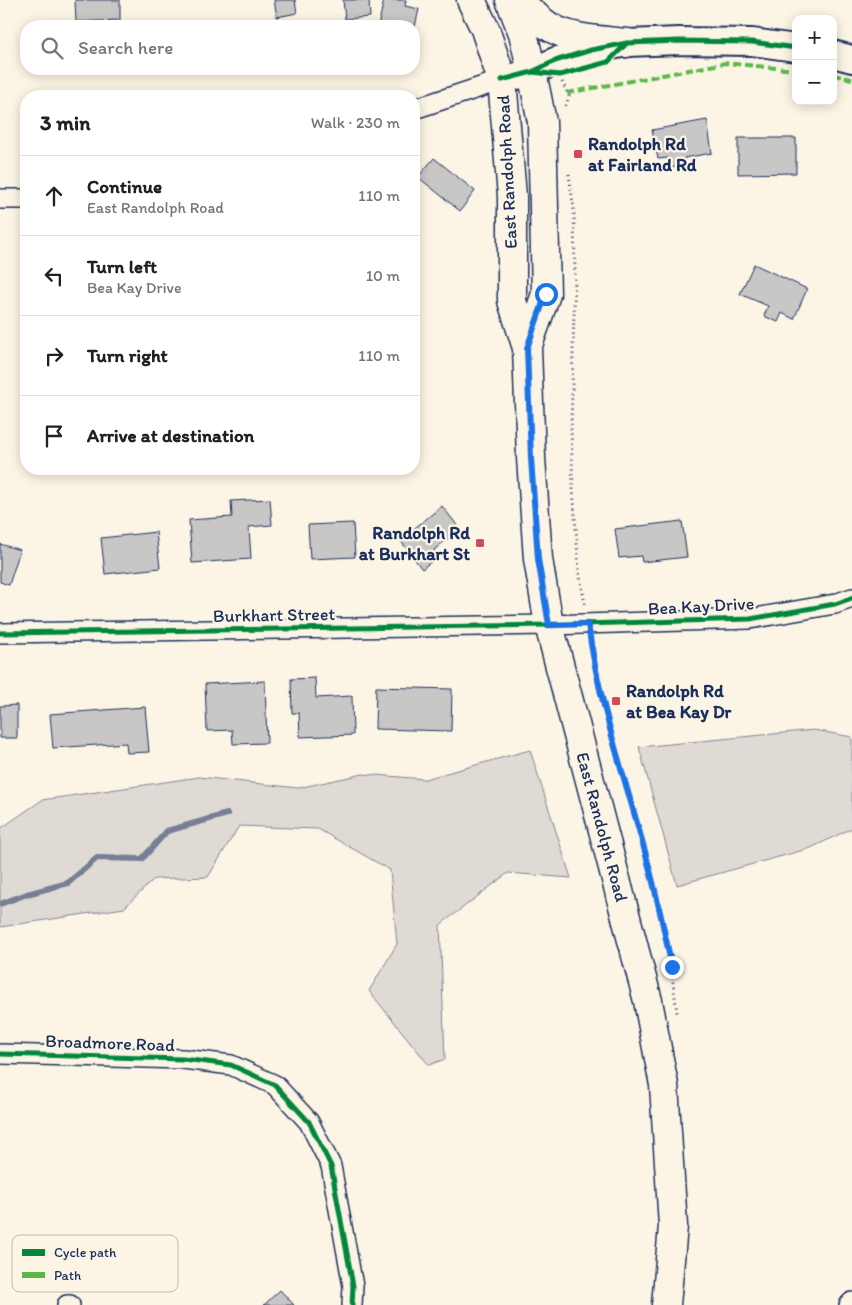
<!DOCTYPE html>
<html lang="en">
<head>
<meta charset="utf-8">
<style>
	:root { --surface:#fff; --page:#f6f6f6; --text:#202124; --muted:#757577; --line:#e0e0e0 }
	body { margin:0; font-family:Itim,sans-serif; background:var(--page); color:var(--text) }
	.controls { position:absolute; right:15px; top:15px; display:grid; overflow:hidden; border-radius:10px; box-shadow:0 2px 12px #0003 }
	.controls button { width:45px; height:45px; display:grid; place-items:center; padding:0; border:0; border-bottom:1px solid var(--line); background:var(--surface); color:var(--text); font:25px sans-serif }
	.stop { position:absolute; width:15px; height:15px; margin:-11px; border:4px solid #1a73e8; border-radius:50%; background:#fff }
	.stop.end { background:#1a73e8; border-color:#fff; box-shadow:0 1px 5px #0008 }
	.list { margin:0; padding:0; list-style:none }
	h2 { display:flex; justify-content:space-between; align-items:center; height:65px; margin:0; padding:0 20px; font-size:21px }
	h2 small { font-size:16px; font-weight:400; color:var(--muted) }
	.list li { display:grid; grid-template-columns:32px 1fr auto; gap:15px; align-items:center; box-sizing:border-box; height:80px; padding:0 20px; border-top:1px solid var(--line) }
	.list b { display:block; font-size:19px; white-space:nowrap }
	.list p { margin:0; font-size:16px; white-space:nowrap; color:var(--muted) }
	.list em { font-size:16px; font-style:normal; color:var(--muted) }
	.icon { flex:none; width:28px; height:28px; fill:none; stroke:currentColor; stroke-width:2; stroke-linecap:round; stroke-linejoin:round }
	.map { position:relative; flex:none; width:852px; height:1305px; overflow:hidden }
	.search { position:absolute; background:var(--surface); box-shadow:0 2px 12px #0003; left:20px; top:20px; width:400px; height:55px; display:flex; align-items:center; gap:12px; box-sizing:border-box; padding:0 18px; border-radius:20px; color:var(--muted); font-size:19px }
	.panel { position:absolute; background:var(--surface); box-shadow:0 2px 12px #0003; left:20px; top:90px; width:400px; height:385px; border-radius:20px }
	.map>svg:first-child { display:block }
</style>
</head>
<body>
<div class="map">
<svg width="852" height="1305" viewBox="0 0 852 1305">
	<rect width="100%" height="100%" fill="#fcf5e5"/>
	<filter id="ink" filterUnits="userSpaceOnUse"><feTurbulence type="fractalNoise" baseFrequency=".02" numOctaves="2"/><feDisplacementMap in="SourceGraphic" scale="10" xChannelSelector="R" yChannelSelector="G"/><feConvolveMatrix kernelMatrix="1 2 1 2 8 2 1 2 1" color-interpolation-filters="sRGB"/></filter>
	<g filter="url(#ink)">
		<!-- green -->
		<path fill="#dfdbd4" stroke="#7d8599" d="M 814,730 L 852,737 L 852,828 L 811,848 L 677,885 L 639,747 Z
			M 530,750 L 571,878 L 508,873 L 440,925 L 445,1059 L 429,1065 L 369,991 L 397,944 L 390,870 L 318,829 L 239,826 L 208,877 L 154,879 L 124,908 L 0,927 L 0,829 L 42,800 L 199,777 L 298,788 L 363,774 L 425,779 Z"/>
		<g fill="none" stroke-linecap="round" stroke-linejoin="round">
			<!-- stream -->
			<path stroke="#767f94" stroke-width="6" d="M 0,904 L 27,894 L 68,883 L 97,858 L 142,859 L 167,831 L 227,814"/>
		</g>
		<!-- building -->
		<path fill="#c8c7c6" stroke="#1b2f5e" d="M 75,0 L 120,0 L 120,20 L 76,22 Z
			M 274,0 L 295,0 L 297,13 L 277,17 Z
			M 343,0 L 369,0 L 370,17 L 345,19 Z
			M 384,0 L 406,0 L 405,6 L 419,9 L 414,31 L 414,26 L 378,26 Z
			M 53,95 L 110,95 L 110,96 L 53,96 Z
			M 707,120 L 712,153 L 684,158 L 685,165 L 670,168 L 668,158 L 658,159 L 652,130 Z
			M 738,138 L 796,138 L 796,173 L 738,174 Z
			M 434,158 L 475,191 L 460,211 L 418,177 Z
			M 754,264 L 807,289 L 794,319 L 782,313 L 778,322 L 764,316 L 768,306 L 740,294 Z
			M 270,499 L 272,525 L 249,527 L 251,559 L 192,563 L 189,520 L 232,517 L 231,501 Z
			M 442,506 L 460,529 L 434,550 L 438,556 L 422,569 L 400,540 Z
			M 682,521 L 687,557 L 642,562 L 641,556 L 619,558 L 615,529 Z
			M 353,523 L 355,557 L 310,559 L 308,525 Z
			M 156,532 L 160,568 L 105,574 L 101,538 Z
			M 0,544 L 20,550 L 9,585 L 0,582 Z
			M 315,678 L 316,698 L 352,696 L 353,735 L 300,737 L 299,713 L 292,713 L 291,679 Z
			M 265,681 L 267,743 L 233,744 L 232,730 L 207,731 L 205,684 Z
			M 376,687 L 452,689 L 451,731 L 375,729 Z
			M 17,705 L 17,738 L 0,738 L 0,706 Z
			M 145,707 L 149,752 L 127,753 L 126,743 L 53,748 L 50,714 Z
			M 280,1290 L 294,1305 L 264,1305 Z"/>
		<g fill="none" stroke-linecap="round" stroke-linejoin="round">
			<defs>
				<path id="street" d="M 414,109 L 502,80
					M 0,199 L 26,199
					M 0,633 L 549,625 L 750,619 L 835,604 L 852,598
					M 0,1054 L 183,1059 L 231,1065 L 275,1085 L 309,1122 L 331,1166 L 353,1286 L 352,1305
					M 67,1305 L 70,1305
					M 849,1305 L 852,1302"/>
				<path id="secondary" d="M 833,54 L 852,59
					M 502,80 L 532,72 L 555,61 L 591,50 L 627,43 L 679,41 L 752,42 L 796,48"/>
				<path id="primary" d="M 471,0 L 485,29 L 502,80 L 512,196 L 512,301 L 527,348 L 531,458 L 538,559 L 549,625 L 648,1001 L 664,1085 L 673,1226 L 666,1305
					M 510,0 L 523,33 L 532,72 L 542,122 L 546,294 L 527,348
					M 516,0 C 528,8 538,20 550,27 C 571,40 603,40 627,43"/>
			</defs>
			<!-- street casing -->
			<use href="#street" stroke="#1b2f5e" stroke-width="22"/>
			<!-- secondary casing -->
			<use href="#secondary" stroke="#1b2f5e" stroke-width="30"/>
			<!-- primary casing -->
			<use href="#primary" stroke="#1b2f5e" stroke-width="31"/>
			<!-- path -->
			<path stroke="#1b2f5e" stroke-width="3" stroke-dasharray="1 4" stroke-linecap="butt" d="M 562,82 L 569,96 L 565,108
				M 569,174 L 574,210 L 575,273 L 571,428 L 573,488 L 579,571 L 585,604
				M 590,642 C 601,716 628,787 647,859 C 661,910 671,961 677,1013"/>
			<!-- street -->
			<use href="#street" stroke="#fcf5e5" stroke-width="19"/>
			<!-- secondary -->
			<use href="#secondary" stroke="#fcf5e5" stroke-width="26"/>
			<!-- primary -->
			<use href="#primary" stroke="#fcf5e5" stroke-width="28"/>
			<!-- quiet -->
			<path stroke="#58b947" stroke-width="4" stroke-dasharray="8 4" stroke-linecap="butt" d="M 833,75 L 852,79
				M 567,93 L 726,63 L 796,70"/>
			<defs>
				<path id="cycleway" d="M 532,72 L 560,75 L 608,62 L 627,43
					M 502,80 L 532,72 L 555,61 L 591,50 L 627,43 L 679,41 L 752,42 L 796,48
					M 0,633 L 549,625 L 750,619 L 835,604 L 852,598
					M 0,1054 L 183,1059 L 231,1065 L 275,1085 L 309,1122 L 331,1166 L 353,1286 L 352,1305"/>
			</defs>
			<!-- cycleway casing -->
			<use href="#cycleway" stroke="#fcf5e5" stroke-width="8"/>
			<!-- cycleway -->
			<use href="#cycleway" stroke="#00873e" stroke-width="5"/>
		</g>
	</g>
	<g fill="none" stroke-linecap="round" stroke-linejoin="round" filter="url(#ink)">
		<!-- route -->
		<path stroke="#1a73e8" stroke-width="6" d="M 546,294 L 527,348 L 531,458 L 538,559 L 549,625 L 588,624 C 599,706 626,780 647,859 C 657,895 664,931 672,967"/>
	</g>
	<!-- markers -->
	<g fill="#d1495b" stroke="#fcf5e5" stroke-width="2">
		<rect x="573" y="149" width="10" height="10" rx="2.5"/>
		<rect x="475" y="538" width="10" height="10" rx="2.5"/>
		<rect x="611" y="696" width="10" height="10" rx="2.5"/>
	</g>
	<g text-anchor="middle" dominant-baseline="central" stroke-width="4.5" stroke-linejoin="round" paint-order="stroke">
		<!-- poi labels -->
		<g font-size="18" font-weight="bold" fill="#1b2f5e" stroke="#fcf5e5" text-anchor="start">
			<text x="588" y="144">Randolph Rd<tspan x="588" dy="21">at Fairland Rd</tspan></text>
			<text x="470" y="533" text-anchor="end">Randolph Rd<tspan x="470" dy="21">at Burkhart St</tspan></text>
			<text x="626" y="691">Randolph Rd<tspan x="626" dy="21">at Bea Kay Dr</tspan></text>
		</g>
		<!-- street labels -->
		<g font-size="18" fill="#1b2f5e" stroke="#fcf5e5">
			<text transform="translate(507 172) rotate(-93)">East Randolph Road</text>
			<text transform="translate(701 606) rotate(-3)">Bea Kay Drive</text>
			<text transform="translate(274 615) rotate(-1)">Burkhart Street</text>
			<text transform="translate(602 827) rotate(75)">East Randolph Road</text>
			<text transform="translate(110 1043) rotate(2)">Broadmore Road</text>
		</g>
	</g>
	<!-- legend -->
	<rect x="12" y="1235" width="166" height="57" rx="8" fill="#fcf5e5" stroke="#b8babc" stroke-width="1"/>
	<rect x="22" y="1249" width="23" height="7" fill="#00873e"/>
	<rect x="22" y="1272" width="23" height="6" fill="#58b947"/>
	<g font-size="14" fill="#1b2f5e">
		<text x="54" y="1257">Cycle path</text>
		<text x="54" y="1280">Path</text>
	</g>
</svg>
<div class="controls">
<button>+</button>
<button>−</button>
</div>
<div class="stop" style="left:546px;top:294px"></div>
<div class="stop end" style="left:672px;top:967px"></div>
<div class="search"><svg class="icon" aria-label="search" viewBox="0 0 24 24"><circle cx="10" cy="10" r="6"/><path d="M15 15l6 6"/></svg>Search here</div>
<section class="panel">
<h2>3 min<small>Walk · 230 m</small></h2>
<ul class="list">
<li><svg class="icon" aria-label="ahead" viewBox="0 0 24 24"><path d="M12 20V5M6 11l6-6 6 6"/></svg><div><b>Continue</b><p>East Randolph Road</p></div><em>110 m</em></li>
<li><svg class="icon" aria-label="left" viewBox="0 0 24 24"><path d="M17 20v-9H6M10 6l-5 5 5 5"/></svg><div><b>Turn left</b><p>Bea Kay Drive</p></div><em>10 m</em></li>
<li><svg class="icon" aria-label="right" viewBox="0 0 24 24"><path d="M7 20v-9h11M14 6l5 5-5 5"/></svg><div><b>Turn right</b></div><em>110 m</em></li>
<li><svg class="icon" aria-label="arrive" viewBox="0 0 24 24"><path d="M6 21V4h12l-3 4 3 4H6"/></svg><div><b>Arrive at destination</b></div></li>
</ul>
</section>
</div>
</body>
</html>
